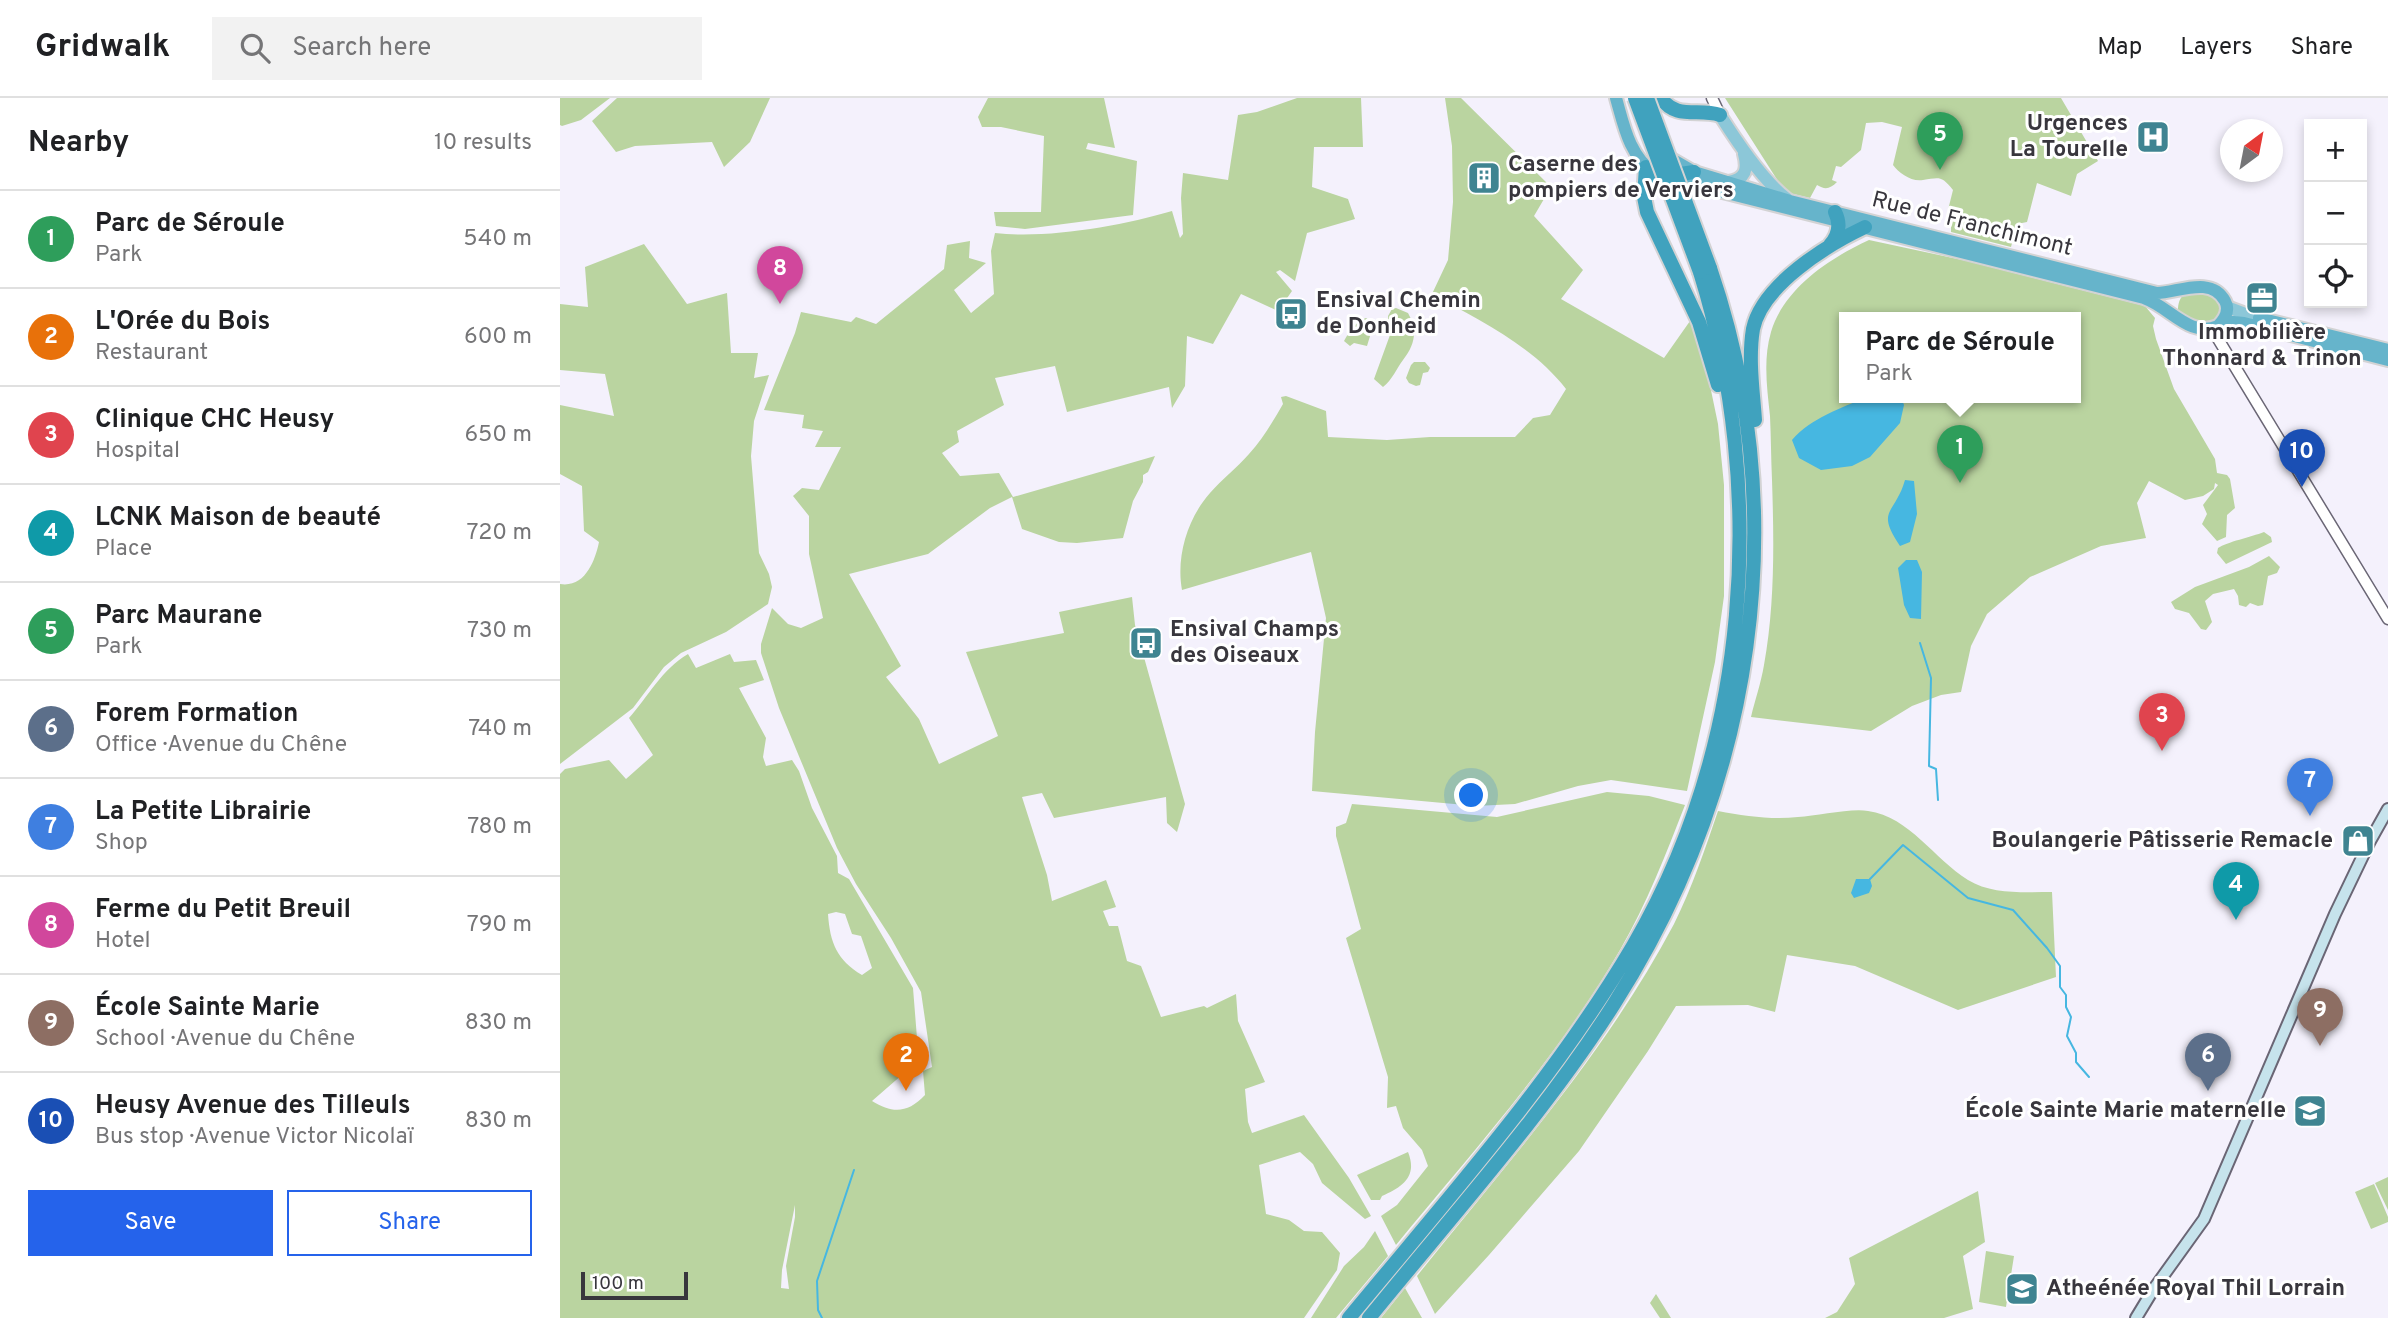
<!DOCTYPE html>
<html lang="en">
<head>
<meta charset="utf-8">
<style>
	:root { --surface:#fff; --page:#f2f2f2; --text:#202124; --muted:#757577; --line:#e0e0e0; --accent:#2563eb }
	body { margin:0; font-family:Overpass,sans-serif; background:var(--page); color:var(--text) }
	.controls { position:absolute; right:21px; top:21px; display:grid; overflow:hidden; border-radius:0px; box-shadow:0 4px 10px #0003 }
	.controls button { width:63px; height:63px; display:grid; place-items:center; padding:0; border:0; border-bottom:2px solid var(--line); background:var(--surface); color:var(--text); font:35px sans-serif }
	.compass { position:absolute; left:1660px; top:21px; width:63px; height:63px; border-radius:50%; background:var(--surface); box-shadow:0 4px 10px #0003; rotate:32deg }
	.scale { position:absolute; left:21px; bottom:18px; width:107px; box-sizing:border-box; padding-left:7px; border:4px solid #38363d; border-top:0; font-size:19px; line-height:24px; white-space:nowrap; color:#38363d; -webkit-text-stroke:5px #fff; paint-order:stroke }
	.you { position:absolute; left:912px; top:698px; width:24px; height:24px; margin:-18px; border:5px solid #fff; border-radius:50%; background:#1a73e8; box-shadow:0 0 0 10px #1a73e833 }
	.badge { display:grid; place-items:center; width:46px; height:46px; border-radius:50%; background:var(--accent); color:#fff; font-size:23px; font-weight:700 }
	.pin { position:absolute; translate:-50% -58px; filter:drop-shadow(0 2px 4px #0008) }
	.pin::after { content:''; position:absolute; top:37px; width:24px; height:21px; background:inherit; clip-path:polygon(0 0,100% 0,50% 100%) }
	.popup { position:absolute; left:1279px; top:214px; width:242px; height:91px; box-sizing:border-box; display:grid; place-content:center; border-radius:0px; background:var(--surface); filter:drop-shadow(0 2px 5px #0005); font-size:23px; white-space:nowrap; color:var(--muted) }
	.popup b { font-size:26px; color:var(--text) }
	.popup::after { content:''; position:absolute; left:50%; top:100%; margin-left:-14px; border:14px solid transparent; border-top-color:var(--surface) }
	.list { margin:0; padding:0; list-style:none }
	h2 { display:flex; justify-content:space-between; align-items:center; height:91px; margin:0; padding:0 28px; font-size:30px }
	h2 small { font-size:23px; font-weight:400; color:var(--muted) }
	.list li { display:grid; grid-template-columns:46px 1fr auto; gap:21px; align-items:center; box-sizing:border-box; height:98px; padding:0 28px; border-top:2px solid var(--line) }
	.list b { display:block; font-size:26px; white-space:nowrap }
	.list p { margin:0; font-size:23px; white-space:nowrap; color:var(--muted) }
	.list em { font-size:23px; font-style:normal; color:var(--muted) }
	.actions { display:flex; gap:14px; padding:21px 28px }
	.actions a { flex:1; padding:16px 0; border:2px solid var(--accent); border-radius:0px; text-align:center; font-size:24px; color:var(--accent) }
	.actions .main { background:var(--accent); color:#fff }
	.icon { flex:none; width:38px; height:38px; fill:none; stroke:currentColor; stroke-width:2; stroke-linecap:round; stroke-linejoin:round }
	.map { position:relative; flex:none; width:1828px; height:1220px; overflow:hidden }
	header { display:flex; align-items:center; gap:42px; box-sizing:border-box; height:98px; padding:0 35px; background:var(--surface); border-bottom:2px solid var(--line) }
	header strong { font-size:33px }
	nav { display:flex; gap:38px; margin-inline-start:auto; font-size:24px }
	.search { width:490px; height:63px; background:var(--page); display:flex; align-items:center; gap:18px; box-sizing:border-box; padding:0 24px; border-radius:0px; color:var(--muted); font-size:26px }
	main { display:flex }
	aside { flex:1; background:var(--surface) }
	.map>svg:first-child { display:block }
</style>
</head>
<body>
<header>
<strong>Gridwalk</strong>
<div class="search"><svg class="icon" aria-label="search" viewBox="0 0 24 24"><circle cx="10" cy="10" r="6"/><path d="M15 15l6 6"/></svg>Search here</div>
<nav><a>Map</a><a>Layers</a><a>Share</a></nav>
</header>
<main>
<aside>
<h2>Nearby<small>10 results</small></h2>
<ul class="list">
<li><span class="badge" style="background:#2e9e5b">1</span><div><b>Parc de Séroule</b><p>Park</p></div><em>540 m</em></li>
<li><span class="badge" style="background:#e8710a">2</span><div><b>L'Orée du Bois</b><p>Restaurant</p></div><em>600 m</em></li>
<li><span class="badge" style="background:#e0444e">3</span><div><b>Clinique CHC Heusy</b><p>Hospital</p></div><em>650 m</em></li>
<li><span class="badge" style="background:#0f9aa8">4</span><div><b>LCNK Maison de beauté</b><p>Place</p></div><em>720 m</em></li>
<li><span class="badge" style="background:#2e9e5b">5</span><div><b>Parc Maurane</b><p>Park</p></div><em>730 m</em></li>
<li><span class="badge" style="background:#5c6f8a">6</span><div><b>Forem Formation</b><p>Office · Avenue du Chêne</p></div><em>740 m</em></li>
<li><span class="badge" style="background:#3f7fe0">7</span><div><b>La Petite Librairie</b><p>Shop</p></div><em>780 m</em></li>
<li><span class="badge" style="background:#d1479c">8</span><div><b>Ferme du Petit Breuil</b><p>Hotel</p></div><em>790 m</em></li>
<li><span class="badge" style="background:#8d6e63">9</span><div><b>École Sainte Marie</b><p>School · Avenue du Chêne</p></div><em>830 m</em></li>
<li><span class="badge" style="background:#1a4fb4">10</span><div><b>Heusy Avenue des Tilleuls</b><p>Bus stop · Avenue Victor Nicolaï</p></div><em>830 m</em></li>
</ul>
<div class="actions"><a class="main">Save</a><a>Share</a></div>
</aside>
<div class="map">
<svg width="1828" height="1220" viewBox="0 0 1828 1220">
	<rect width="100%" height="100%" fill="#f4f1fc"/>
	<!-- green -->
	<path fill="#bad4a0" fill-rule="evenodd" d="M 0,0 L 50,0 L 21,22 L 2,28 L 0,27 Z
		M 57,0 L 210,0 L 190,44 L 164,69 L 152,44 L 75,48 L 56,54 L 32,23 Z
		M 428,0 L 544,0 L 555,50 L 528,45 L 526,51 L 577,63 L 573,117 L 465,131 L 436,128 L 434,114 L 481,114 L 484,38 L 441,29 L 422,29 L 418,19 Z
		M 737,0 L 801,0 L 803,49 L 754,49 L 752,89 L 788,101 L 795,121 L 747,135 L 735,183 L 720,172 L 716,174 L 732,193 L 718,213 L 681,196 L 653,246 L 627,238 L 625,288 L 612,310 L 609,289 L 507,314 L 495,268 L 435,280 L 444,307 L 397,333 L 399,344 L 382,355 L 400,378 L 439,375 L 453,399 L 595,358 L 588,374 L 583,377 L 583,384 L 573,403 L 563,440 L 517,445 L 499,444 L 462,431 L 452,399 L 430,410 L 368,456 L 289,476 L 341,568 L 326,579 L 359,621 L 379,666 L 438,638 L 406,554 L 504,535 L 499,514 L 572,499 L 575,527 L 625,706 L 617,734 L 607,725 L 606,699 L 494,720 L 482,695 L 462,699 L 487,777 L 492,803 L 546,782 L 556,809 L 543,813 L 549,828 L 558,828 L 567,863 L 581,868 L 601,919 L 644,908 L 647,910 L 676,896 L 678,923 L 705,984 L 685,991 L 688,1024 L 692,1035 L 744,1017 L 789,1080 L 811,1118 L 805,1121 L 762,1085 L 753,1066 L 740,1054 L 699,1067 L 706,1116 L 729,1122 L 744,1133 L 762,1134 L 780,1155 L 777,1172 L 744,1220 L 0,1220 L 0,676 L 5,671 L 49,662 L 66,681 L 93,657 L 69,620 C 88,599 102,571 128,556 L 136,570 L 170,556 L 174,564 L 196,562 L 204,582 L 179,590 L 206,640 L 203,659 L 206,668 L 232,662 L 239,673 L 252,710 L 277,758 L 278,775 L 289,781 L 353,890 L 359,965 L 346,966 L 343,976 L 312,1003 C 333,1016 348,1015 365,997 L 363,973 L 372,969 L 361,894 L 331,840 L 296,786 L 277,750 L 219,610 L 201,555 L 201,546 L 212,510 L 228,526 L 241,530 L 263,520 L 249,456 L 249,418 L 233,398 L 242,390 L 259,392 L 281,349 L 255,349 L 263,333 L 242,330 L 244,317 L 204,312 L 235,235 L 241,214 L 291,224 L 296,219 L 316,226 L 384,171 L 387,147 L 410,143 L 409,160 L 426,165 L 394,192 L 411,215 L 434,196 L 431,153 L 435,135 C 487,141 561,128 612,113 L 620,140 L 623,136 L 621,100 L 623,75 L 668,82 L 678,17 L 697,14 ZM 276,814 L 285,816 L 292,836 L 301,838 L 312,870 L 302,877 C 277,862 270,845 268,816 ZM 235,1107 L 235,1119 L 226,1168 L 229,1191 L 221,1190 L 222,1172 Z
		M 885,0 L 901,0 L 991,89 L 974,118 L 1023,172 L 1001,201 L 1104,260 L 1130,223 L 1147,273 L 1158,326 L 1164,387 L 1164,498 L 1155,564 L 1127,693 L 1051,682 L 1018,688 L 955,706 L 916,708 L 752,693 L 755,634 L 766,520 L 751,454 L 622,492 C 616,459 627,421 650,395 C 662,381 677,370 689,356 C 703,341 713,323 723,306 L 721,299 L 726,298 L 766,313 L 768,339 L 827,342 L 870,339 L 955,339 L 973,320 L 990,317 L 1006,291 C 973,248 919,222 872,196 L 888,162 L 893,104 L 892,48 Z
		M 1165,0 L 1501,0 L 1538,63 L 1517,76 L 1511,98 L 1477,85 L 1467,124 L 1457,126 L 1451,149 L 1391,134 L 1391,124 L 1395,114 L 1388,112 L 1393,92 C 1381,77 1379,80 1363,82 C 1351,84 1339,75 1333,67 L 1342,29 L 1322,24 L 1306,25 L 1301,52 L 1281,69 L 1276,68 L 1272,82 L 1277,84 C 1270,91 1265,92 1257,87 L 1250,100 L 1225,94 Z
		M 1309,142 L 1407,163 L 1585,208 L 1595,220 L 1593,228 L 1596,241 L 1614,291 L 1655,361 L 1657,375 L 1667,377 L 1670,381 L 1675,410 L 1667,417 L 1666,439 L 1657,443 L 1642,426 L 1647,416 L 1643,407 L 1658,387 L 1655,385 L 1654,391 L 1643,398 L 1625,402 L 1589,383 L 1577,405 L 1586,440 L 1541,448 L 1470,479 L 1427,516 L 1411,548 L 1401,594 L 1381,597 L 1352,608 L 1311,633 L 1191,619 C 1195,602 1201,585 1204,567 C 1215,507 1214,443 1212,382 C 1211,361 1211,339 1210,318 C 1207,290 1203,261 1211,234 C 1224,190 1270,160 1309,142 ZM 1284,219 L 1516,219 L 1516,299 L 1284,299 Z
		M 84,146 L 127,206 L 167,195 L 171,255 L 198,255 L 194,280 L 209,277 L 194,323 L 191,358 L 199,455 L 209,476 L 212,489 L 208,506 L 166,534 L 121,555 L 104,569 L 73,610 L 0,666 L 0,486 C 25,490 35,463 39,444 L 24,433 L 22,388 L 0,376 L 0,307 L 54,318 L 45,276 L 0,272 L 0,206 L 28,209 L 25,169 Z
		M 1640,192 L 1659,201 L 1662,215 L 1658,222 L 1647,227 L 1623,219 L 1618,213 C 1618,197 1626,193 1640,192 Z
		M 836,210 L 848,215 C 858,232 855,247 843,262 C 836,271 833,281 823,289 L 814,281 L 830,237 L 828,218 L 832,211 Z
		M 806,220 L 814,225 L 807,248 L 794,245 L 790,248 L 784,243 C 789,234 796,223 806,220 Z
		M 854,264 L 865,264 L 870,270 L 868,274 L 863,275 L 860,287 L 856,288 L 849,285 L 846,280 L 851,267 Z
		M 1704,434 L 1711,439 L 1712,444 L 1666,466 L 1657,455 L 1658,450 C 1667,444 1691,439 1704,434 Z
		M 1709,458 L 1720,469 L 1717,475 L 1708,478 L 1703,507 L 1698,508 L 1690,505 L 1686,509 L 1679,507 L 1678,498 L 1674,491 L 1653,496 L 1645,503 L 1652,524 L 1646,532 L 1641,531 L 1629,515 L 1615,511 L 1611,504 L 1635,489 L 1689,469 Z
		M 1047,694 L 1089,698 L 1125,707 C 1106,756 1087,805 1060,852 C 998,959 914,1052 836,1147 L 821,1118 L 837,1107 L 868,1068 L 862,1052 L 843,1030 L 836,1008 L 827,1010 L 828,979 L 786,840 L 801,831 L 776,738 L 776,729 L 786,725 L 792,706 L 937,719 Z
		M 1158,713 C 1185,718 1212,722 1238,719 C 1257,718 1291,710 1308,713 C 1350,719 1374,761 1408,782 C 1432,797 1466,794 1492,794 L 1496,879 L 1398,912 L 1295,868 L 1227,857 L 1215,914 L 1188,907 L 1116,908 L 1088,953 L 1019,1053 L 929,1157 L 875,1216 L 857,1178 C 947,1065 1046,955 1114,826 C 1132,790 1145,751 1158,713 Z
		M 848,1054 C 858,1079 842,1089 822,1098 L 820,1102 L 811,1102 L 797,1077 Z
		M 1828,1079 L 1828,1112 L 1815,1085 Z
		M 1814,1086 L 1828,1119 L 1828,1124 L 1811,1131 L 1795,1094 Z
		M 1418,1093 L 1425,1144 L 1403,1158 L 1413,1211 L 1384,1220 L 1265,1220 L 1277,1214 L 1295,1186 L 1289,1160 Z
		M 815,1133 L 828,1158 L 776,1220 L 751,1220 L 784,1168 L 804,1149 Z
		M 1426,1153 L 1454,1158 L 1446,1209 L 1419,1204 Z
		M 845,1190 L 862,1220 L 821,1220 Z
		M 1096,1196 L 1111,1220 L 1100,1220 L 1090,1205 Z"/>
	<!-- water -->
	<path fill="#46b7e1" d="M 1307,299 L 1341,299 L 1344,307 L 1340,325 L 1310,359 L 1292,368 L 1261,372 L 1239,360 L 1232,342 C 1251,320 1281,310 1307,299 Z
		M 1345,382 L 1354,383 L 1357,416 L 1350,444 L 1340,448 C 1315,411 1335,417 1345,382 Z
		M 1346,462 L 1357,462 L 1362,474 L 1361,521 L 1350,520 L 1344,507 L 1338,470 Z
		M 1296,781 L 1310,781 L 1312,788 L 1309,795 L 1294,800 L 1291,795 Z"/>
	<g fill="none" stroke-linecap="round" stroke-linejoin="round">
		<!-- stream -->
		<path stroke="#46b7e1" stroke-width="2" d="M 1360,545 L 1371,580 L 1369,668 L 1376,671 L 1378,702
			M 1310,781 L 1343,747 L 1408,800 L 1453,812 L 1487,850 L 1500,868 L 1500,889 L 1506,897 L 1506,909 L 1511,919 L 1507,938 L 1516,955 L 1516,964 L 1529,979
			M 262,1220 L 258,1212 L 257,1183 L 294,1072"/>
		<defs>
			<path id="tertiary" d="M 1152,0 L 1160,17
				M 1652,231 L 1828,521"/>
			<path id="secondary" d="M 1576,1220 L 1593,1192 L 1644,1121 L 1775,816 L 1810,743 L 1828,711"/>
			<path id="primary" d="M 1160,17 C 1177,44 1202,82 1227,101
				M 1169,84 C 1186,81 1188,71 1184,56
				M 1667,209 L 1691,218"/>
			<path id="trunk" d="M 1056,0 C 1064,28 1069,57 1094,75
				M 1108,59 L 1134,74 L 1230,103 L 1597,195 C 1617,195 1651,177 1665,203 C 1670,212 1665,221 1658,228 C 1629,240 1610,209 1584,200 L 1111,81
				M 1699,220 L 1828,252
				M 1663,223 L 1684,225 L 1828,262"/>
			<path id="motorway" d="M 1101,0 C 1116,22 1138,10 1160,17
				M 1086,69 L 1084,99 L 1087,114 L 1139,224 L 1158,287
				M 1085,97 L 1098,77 L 1107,71 L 1120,76 L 1134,74
				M 1270,147 C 1279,137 1281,126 1275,114
				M 1195,322 C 1193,293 1188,261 1193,231 C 1202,187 1267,147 1305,129
				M 789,1220 C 888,1100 994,982 1073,848 C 1190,647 1208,394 1140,174
				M 809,1220 C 891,1119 984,1016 1054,906 C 1194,686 1235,419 1150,170"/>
		</defs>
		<!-- tertiary casing -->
		<use href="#tertiary" stroke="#6a6675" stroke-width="13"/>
		<!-- secondary casing -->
		<use href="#secondary" stroke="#6a6675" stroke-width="14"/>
		<!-- primary casing -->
		<use href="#primary" stroke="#d3d3d4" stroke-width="16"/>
		<!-- trunk casing -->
		<use href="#trunk" stroke="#d3d3d4" stroke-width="16"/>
		<!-- motorway casing -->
		<use href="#motorway" stroke="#d3d3d4" stroke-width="18"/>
		<!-- tertiary -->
		<use href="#tertiary" stroke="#fff" stroke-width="10"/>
		<!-- secondary -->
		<use href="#secondary" stroke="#c6e3ec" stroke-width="10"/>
		<!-- primary -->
		<use href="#primary" stroke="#8cc7d8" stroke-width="12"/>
		<!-- trunk -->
		<use href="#trunk" stroke="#66b4cb" stroke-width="12"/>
		<!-- motorway -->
		<use href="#motorway" stroke="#40a2be" stroke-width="14"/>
		<defs>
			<path id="motorway-bridge" d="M 1075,0 L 1140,174
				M 1087,0 L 1150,170"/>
		</defs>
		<!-- motorway-bridge casing -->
		<use href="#motorway-bridge" stroke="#d3d3d4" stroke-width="18" stroke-linecap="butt"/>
		<!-- motorway-bridge -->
		<use href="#motorway-bridge" stroke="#40a2be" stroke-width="14"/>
	</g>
	<!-- icons -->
	<defs>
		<symbol id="hospital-square" viewBox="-11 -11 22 22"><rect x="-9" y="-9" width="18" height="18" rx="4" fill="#3f8491" stroke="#fff"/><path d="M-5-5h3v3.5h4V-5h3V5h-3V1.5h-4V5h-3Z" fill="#fff"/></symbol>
		<symbol id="building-square" viewBox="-11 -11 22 22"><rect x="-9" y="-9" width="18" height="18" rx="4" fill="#3f8491" stroke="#fff"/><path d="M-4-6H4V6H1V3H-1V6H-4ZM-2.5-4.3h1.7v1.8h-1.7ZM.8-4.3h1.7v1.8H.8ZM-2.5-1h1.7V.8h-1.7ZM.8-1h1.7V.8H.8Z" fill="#fff"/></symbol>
		<symbol id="office-square" viewBox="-11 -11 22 22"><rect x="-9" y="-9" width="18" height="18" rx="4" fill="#3f8491" stroke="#fff"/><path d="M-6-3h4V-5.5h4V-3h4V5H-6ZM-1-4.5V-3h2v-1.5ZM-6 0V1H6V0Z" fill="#fff"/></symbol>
		<symbol id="bus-square" viewBox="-11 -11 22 22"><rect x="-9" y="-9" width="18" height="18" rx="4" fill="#3f8491" stroke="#fff"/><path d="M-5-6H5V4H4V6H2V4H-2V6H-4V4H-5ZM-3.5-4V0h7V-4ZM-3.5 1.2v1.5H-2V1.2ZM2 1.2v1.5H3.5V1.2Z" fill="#fff"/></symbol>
		<symbol id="shop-square" viewBox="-11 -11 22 22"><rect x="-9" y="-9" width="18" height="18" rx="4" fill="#3f8491" stroke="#fff"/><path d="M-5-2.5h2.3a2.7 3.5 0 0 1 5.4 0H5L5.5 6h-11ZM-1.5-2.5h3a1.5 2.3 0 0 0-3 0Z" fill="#fff"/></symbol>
		<symbol id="school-square" viewBox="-11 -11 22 22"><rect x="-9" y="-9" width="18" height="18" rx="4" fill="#3f8491" stroke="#fff"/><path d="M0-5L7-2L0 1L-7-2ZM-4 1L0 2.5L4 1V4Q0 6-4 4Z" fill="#fff"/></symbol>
	</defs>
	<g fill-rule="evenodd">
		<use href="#hospital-square" x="1574" y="20" width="38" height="38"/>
		<use href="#building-square" x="905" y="61" width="38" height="38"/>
		<use href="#office-square" x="1683" y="181" width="38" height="38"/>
		<use href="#bus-square" x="712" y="197" width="38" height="38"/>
		<use href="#bus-square" x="567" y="526" width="38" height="38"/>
		<use href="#shop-square" x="1779" y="724" width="38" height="38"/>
		<use href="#school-square" x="1731" y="994" width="38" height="38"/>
		<use href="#school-square" x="1443" y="1172" width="38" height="38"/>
	</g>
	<g text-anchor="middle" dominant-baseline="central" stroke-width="6" stroke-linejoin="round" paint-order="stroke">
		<!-- poi labels -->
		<g font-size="23" font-weight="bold" fill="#38363d" stroke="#fff" text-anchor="start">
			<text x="1568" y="26" text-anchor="end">Urgences<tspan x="1568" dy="26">La Tourelle</tspan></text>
			<text x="948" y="67">Caserne des<tspan x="948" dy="26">pompiers de Verviers</tspan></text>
			<text x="756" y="203">Ensival Chemin<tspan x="756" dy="26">de Donheid</tspan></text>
			<text x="1702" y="235" text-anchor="middle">Immobilière<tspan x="1702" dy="26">Thonnard &amp; Trinon</tspan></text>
			<text x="610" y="532">Ensival Champs<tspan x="610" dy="26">des Oiseaux</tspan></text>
			<text x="1773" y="743" text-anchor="end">Boulangerie Pâtisserie Remacle</text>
			<text x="1726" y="1013" text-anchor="end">École Sainte Marie maternelle</text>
			<text x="1486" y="1191">Atheénée Royal Thil Lorrain</text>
		</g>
		<!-- street labels -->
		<g font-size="23" fill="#38363d" stroke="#fff">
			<text transform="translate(1412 127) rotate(14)">Rue de Franchimont</text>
		</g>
	</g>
</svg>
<div class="controls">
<button>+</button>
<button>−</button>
<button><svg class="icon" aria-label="locate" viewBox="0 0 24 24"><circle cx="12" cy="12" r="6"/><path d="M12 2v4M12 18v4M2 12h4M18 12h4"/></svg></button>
</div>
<svg class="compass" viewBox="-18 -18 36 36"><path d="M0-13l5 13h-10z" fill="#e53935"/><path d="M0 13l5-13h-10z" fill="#757577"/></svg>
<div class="scale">100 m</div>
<div class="you"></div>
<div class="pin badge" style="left:1400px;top:385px;background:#2e9e5b">1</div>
<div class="popup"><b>Parc de Séroule</b>Park</div>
<div class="pin badge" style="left:346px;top:993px;background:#e8710a">2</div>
<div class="pin badge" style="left:1602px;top:653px;background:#e0444e">3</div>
<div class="pin badge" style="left:1676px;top:822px;background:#0f9aa8">4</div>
<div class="pin badge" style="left:1380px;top:72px;background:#2e9e5b">5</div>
<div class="pin badge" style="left:1648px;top:993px;background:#5c6f8a">6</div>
<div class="pin badge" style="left:1750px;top:718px;background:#3f7fe0">7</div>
<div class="pin badge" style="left:220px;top:206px;background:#d1479c">8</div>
<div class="pin badge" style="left:1760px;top:948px;background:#8d6e63">9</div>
<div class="pin badge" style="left:1742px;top:389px;background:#1a4fb4">10</div>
</div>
</main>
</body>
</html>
